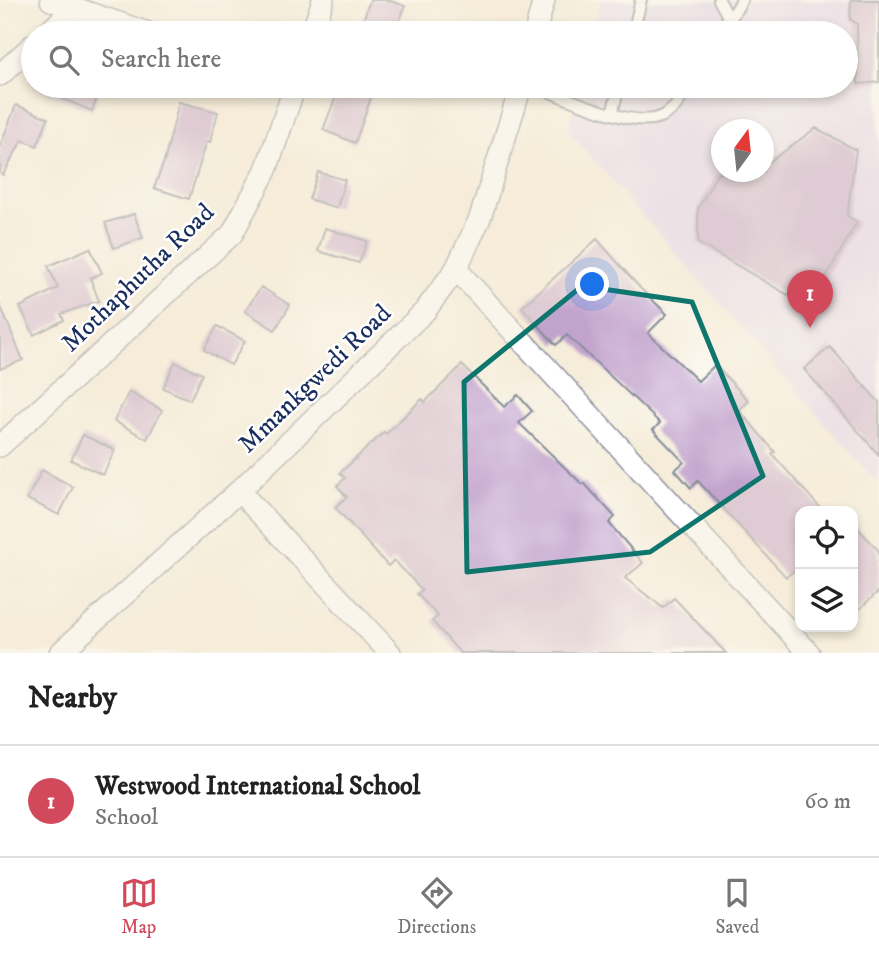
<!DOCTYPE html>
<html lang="en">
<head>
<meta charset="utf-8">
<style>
	:root { --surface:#fff; --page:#f6f6f6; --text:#222; --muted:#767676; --line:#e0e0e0; --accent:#d1495b }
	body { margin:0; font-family:"IM FELL DW Pica",serif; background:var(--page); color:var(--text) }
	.controls { position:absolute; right:21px; bottom:21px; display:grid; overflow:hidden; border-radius:14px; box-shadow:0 4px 10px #0003 }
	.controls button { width:63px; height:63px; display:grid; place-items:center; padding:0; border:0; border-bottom:2px solid var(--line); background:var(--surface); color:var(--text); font:35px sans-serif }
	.compass { position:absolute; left:711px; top:119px; width:63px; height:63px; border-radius:50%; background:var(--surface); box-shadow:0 4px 10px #0003; rotate:15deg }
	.you { position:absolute; left:593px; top:285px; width:24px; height:24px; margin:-18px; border:5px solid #fff; border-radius:50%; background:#1a73e8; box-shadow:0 0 0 10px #1a73e833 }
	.badge { display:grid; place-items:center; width:46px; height:46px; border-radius:50%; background:var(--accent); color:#fff; font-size:23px; font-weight:700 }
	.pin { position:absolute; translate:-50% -58px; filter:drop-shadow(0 2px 4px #0008) }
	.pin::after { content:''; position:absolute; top:37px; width:24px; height:21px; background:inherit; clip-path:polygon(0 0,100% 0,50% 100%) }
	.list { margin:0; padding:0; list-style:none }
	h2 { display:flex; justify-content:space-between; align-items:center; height:91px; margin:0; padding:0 28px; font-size:30px }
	h2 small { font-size:23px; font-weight:400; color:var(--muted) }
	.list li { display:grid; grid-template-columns:46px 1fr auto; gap:21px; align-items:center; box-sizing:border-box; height:112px; padding:0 28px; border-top:2px solid var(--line) }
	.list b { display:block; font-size:26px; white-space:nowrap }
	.list p { margin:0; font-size:23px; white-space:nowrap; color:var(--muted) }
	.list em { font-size:23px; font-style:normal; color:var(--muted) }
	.icon { flex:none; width:38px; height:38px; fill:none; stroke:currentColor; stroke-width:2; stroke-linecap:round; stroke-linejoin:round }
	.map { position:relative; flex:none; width:879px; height:653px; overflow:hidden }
	.search { position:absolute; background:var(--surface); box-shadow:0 4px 10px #0003; left:21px; right:21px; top:21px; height:77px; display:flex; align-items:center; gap:18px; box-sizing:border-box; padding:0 24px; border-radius:38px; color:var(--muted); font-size:26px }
	.sheet { height:203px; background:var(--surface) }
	nav { display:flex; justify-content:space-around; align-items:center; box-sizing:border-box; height:98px; border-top:2px solid var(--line); background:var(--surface); font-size:19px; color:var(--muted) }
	nav a { display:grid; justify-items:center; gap:4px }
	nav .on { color:var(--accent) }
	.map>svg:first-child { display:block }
</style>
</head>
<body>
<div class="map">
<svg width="879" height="653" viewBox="0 0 879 653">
	<rect width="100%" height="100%" fill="#fff"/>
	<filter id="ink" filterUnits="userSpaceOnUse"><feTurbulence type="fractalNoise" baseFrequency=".0143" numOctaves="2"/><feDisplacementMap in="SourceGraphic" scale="14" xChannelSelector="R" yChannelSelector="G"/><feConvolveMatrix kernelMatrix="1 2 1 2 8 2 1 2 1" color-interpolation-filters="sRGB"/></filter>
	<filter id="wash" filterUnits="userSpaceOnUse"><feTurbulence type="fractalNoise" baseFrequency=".00686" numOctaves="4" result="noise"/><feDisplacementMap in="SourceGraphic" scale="28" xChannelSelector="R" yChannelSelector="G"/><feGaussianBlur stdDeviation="1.57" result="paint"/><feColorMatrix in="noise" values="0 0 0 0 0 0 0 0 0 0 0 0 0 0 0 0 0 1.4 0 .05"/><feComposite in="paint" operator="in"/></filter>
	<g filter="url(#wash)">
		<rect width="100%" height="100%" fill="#f5ecd9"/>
		<!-- built -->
		<path fill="#e1d4f4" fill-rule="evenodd" d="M 601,0 L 879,0 L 879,485 L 568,131 L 579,86 L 846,86 L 846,33 L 593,33 ZM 722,130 L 764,130 L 764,172 L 722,172 Z"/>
		<g id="blocks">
			<!-- building -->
			<path fill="#c2a3cc" d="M 370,0 L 388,0 L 405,6 L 395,33 L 388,33 L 362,24 Z
				M 851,0 L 879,0 L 879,82 L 858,84 L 857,24 L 850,19 Z
				M 32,86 L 102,86 L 92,111 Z
				M 340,86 L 375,86 L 355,143 L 323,130 Z
				M 179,102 L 218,112 L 210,142 L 207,141 L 189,199 L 154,188 L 165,159 Z
				M 16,105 L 48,118 L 37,146 L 22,140 L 3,175 L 0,173 L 0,146 Z
				M 816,128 L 856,150 L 847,216 L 857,222 L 809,307 L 698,243 L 698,209 L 717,174 L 723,172 L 764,172 L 764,166 Z
				M 318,172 L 345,180 L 337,208 L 309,199 Z
				M 134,214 L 143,238 L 114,248 L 105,223 Z
				M 325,228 L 367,241 L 359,263 L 318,251 Z
				M 597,239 L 641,289 L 667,314 L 648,333 L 698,381 L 715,365 L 749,401 L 739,410 L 746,418 L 744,421 L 747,419 L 775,452 L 772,454 L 823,511 L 800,511 L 800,566 L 786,577 L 698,481 L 691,488 L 675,470 L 684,462 L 653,430 L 660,423 L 567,335 L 556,345 L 522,307 Z
				M 90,248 L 102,273 L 90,278 L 99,301 L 61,314 L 64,320 L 34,335 L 20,307 L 58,288 L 48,266 Z
				M 261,287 L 290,305 L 275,330 L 245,311 Z
				M 0,305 L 23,360 L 0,369 Z
				M 217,326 L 245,341 L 231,365 L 204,350 Z
				M 830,347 L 879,402 L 879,455 L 804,369 Z
				M 175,362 L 202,374 L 190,400 L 163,388 Z
				M 462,365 L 504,407 L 518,395 L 532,411 L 519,423 L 582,484 L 584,483 L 615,517 L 609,523 L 643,563 L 625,578 L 663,608 L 674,598 L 726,653 L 460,653 L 432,621 L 438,616 L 417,594 L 422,590 L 394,560 L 388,566 L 335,507 L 347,497 L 337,486 L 345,478 L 340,473 L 384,432 L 386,434 L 422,399 L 425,402 Z
				M 129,392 L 162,410 L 147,439 L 114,421 Z
				M 83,435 L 115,450 L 103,475 L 71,460 Z
				M 42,470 L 73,487 L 59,515 L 27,499 Z
				M 853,523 L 879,551 L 879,591 L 853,615 Z"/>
		</g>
	</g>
	<g filter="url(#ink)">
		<use href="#blocks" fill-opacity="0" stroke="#888e9c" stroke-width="2"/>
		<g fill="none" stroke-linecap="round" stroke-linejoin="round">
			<defs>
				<path id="lane" d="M 719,0 L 730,20
					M 633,33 L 641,0
					M 722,33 L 742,0
					M 534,86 C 563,96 632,129 660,117 C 674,112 681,98 690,86
					M 612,114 L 619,86"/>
				<path id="street" d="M 51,0 L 148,33
					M 47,33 L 75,8
					M 312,33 L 323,0
					M 535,33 L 544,0
					M 0,75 L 33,45
					M 456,269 L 809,653
					M 0,446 L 232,234 L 266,170 L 295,86
					M 239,491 L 390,653
					M 60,653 L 239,491 L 425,311 L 456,269 L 480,218 L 521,86"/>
			</defs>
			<!-- lane casing -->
			<use href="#lane" stroke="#888e9c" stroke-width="14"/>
			<!-- street casing -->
			<use href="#street" stroke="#888e9c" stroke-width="24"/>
			<!-- lane -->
			<use href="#lane" stroke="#fff" stroke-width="10"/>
			<!-- street -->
			<use href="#street" stroke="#fff" stroke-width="21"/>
		</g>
	</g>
	<!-- marked area -->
	<path d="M0 0H879V653H0ZM 582,286 L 692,302 L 763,476 L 650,552 L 467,572 L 464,382 Z" fill="#f5ecd9" fill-opacity=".55" fill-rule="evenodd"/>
	<path fill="none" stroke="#0f766e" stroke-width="5" stroke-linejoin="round" d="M 582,286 L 692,302 L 763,476 L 650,552 L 467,572 L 464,382 Z"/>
	<g text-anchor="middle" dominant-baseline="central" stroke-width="5" stroke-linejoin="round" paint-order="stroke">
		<!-- street labels -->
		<g font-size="26" fill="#1b2f5e" stroke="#fff">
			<text transform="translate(138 278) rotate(-44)">Mothaphutha Road</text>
			<text transform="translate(315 379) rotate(-44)">Mmankgwedi Road</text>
		</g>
	</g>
</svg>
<div class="controls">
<button><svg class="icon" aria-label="locate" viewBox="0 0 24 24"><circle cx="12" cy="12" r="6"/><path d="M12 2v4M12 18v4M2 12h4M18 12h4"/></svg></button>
<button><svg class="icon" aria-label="layers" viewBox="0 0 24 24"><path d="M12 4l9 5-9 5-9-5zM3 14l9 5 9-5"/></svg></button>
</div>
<svg class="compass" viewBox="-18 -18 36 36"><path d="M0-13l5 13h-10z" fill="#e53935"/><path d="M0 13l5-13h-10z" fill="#767676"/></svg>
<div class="you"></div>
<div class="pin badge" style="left:810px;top:328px">1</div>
<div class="search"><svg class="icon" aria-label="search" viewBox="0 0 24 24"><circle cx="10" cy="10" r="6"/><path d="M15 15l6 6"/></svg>Search here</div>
</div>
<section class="sheet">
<h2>Nearby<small></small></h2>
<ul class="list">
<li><span class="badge">1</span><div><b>Westwood International School</b><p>School</p></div><em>60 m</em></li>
</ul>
</section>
<nav>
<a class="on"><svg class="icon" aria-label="map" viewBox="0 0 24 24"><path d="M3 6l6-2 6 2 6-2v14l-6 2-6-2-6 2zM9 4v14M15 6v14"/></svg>Map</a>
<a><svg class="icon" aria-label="directions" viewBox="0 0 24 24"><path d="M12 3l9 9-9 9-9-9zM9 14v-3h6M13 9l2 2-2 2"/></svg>Directions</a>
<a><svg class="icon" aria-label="saved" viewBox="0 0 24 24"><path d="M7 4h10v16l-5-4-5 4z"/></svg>Saved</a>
</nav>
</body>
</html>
